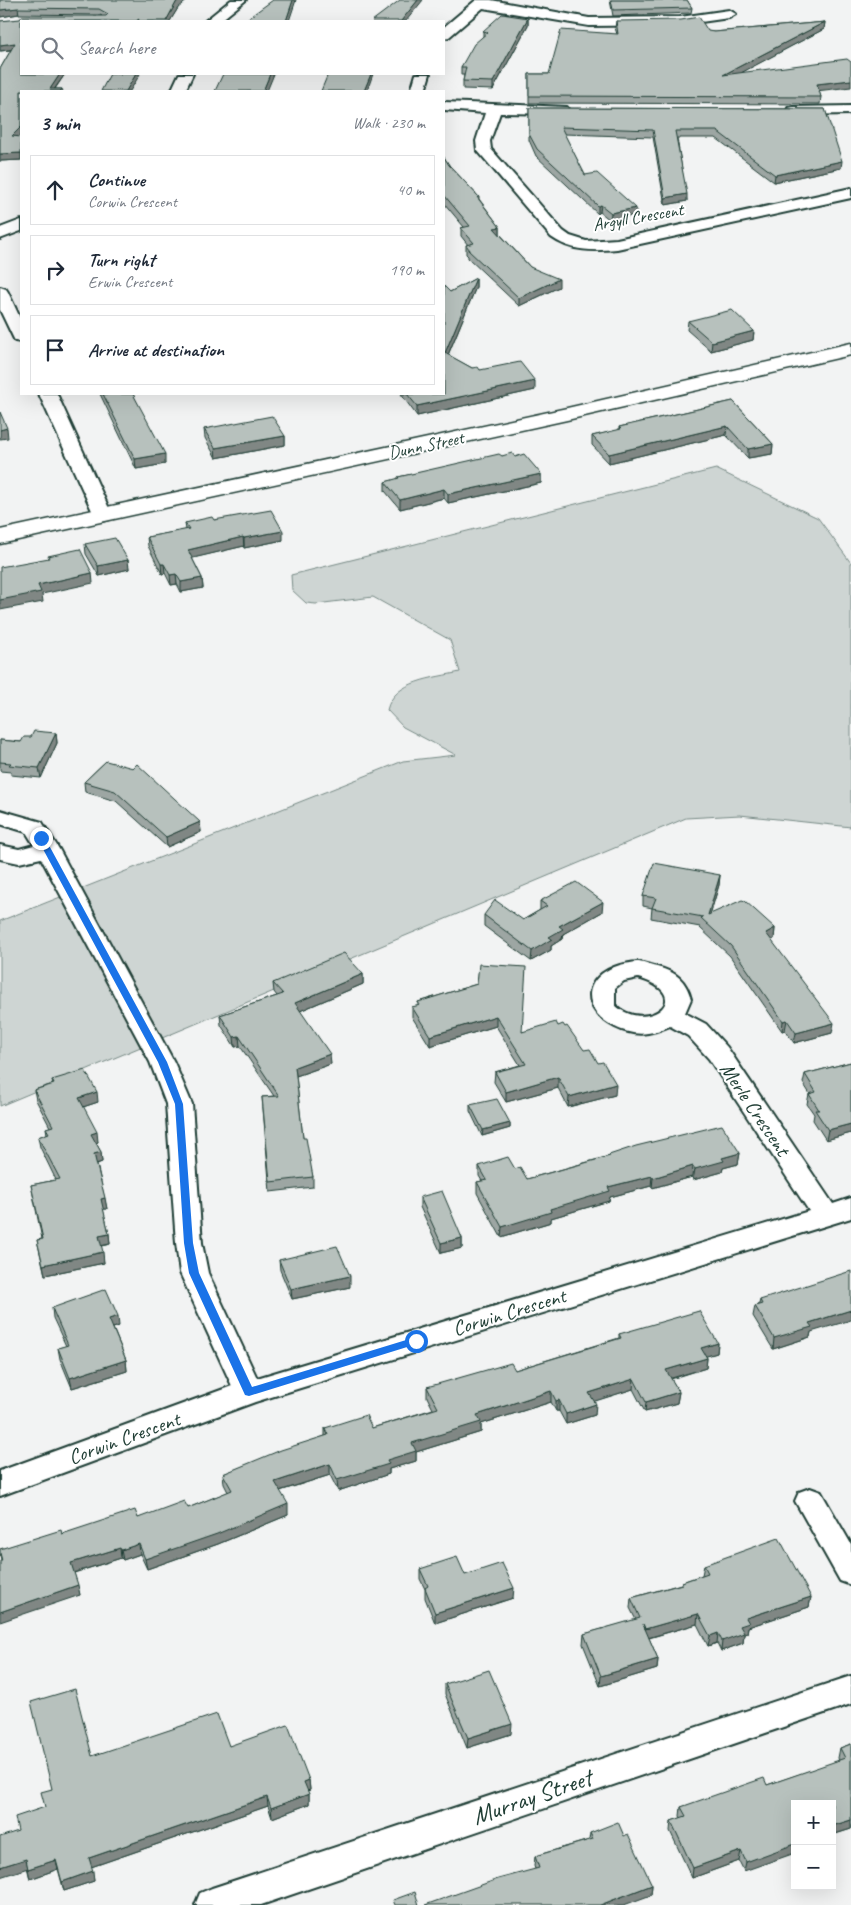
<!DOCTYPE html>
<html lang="en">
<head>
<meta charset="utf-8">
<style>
	:root { --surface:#fff; --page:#f2f2f3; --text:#1f2937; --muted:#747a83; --line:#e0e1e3 }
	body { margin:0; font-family:Caveat,sans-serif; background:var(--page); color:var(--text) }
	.controls { position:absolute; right:15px; bottom:15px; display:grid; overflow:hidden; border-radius:0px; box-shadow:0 5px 20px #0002 }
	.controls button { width:45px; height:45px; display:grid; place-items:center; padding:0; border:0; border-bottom:1px solid var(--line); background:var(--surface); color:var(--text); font:25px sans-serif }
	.stop { position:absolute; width:15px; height:15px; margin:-11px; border:4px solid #1a73e8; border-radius:50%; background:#fff }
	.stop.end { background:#1a73e8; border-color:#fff; box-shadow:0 1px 5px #0008 }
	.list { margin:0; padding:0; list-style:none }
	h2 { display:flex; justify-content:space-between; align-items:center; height:65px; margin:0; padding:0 20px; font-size:21px }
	h2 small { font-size:16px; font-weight:400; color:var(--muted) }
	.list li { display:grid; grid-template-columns:32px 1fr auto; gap:15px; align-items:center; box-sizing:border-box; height:70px; margin:0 10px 10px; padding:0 10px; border:1px solid var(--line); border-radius:0px }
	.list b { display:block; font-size:19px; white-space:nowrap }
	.list p { margin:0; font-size:16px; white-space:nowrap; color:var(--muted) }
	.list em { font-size:16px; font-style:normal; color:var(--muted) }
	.icon { flex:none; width:28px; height:28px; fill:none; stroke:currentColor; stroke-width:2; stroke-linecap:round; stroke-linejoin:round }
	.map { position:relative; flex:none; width:851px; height:1905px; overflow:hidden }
	.search { position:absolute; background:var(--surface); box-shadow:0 5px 20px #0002; left:20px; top:20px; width:425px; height:55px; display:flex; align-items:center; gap:12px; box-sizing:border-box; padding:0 18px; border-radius:0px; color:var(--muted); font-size:19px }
	.panel { position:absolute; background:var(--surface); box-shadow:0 5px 20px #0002; left:20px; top:90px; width:425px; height:305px; border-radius:0px }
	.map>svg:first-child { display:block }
</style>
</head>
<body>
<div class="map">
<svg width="851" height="1905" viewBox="0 0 851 1905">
	<rect width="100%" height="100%" fill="#f2f3f3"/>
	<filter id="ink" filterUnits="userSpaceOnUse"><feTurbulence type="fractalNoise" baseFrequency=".02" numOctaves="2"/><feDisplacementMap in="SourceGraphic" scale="10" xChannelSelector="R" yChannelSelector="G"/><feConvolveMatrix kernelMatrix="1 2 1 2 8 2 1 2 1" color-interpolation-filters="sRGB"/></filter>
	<g filter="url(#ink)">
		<!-- green -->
		<path fill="#ced5d3" stroke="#768984" d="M 716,469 L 818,518 L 851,563 L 851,827 L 740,815 L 686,818 L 0,1106 L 0,921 L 403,761 L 456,755 L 403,727 L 387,710 C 394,680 435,678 460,672 L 450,640 L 373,597 L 316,604 L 306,603 L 292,590 L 291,575 Z"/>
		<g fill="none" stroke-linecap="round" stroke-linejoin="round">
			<defs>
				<path id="minor" d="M 231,0 L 246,0 L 220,21 L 205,21 Z
					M 476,0 L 491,0 L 589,18 L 680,17 L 729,10 L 736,14 L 729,18 L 680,25 L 589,26 L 483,8 L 449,37 L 444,38 L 444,27 Z
					M 179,74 L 193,74 L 185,91 L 171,91 Z
					M 416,74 L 430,74 L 425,91 L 411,91 Z
					M 444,102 L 567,107 L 569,110 L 567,113 L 562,114 L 500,113 L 490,141 L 491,149 L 563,231 L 570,236 L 586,241 L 617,239 L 851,188 L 851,198 L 617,249 C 593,251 572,252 551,237 L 477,150 L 476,141 L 485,113 L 444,110 Z
					M 851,106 L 851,114 L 793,115 L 788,114 L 786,111 L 788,108 L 793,107 Z
					M 21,220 L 21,231 L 0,239 L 0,228 Z
					M 0,287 L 6,289 L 8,292 L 21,320 L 21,342 L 15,341 L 13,337 L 0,310 Z
					M 39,394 L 57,394 L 112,515 L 110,519 L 103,521 L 96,519 L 94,515 Z
					M 0,810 L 42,822 L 59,849 L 174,1062 L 192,1104 L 202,1243 L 208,1273 L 257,1378 L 809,1211 L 709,1059 L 688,1036 L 670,1026 C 663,1029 656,1032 648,1033 C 637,1035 625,1032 615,1027 C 580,1010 582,976 620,965 C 625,964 633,962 639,962 C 645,963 651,966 657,967 C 676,972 686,980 691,999 L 685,1013 L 706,1024 L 727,1047 L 833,1204 L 851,1198 L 851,1218 L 255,1402 L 0,1496 L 0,1471 L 232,1386 L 180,1273 L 176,1243 L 166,1104 L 150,1062 L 41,858 L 19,863 L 0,859 L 0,845 L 19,849 L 34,845 L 26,832 L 0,824 ZM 638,978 C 699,995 646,1035 615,1005 L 615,988 L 624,981 Z
					M 810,1488 L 821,1492 L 851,1544 L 851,1585 L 840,1581 L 795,1501 L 799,1492 Z
					M 851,1676 L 851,1704 L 261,1905 L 195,1905 L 200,1893 L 212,1888 Z"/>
				<path id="tertiary" d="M 851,343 L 851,355 L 567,420 L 0,544 L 0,530 L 567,408 Z"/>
			</defs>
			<!-- minor casing -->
			<use href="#minor" stroke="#1f3d34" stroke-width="4"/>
			<!-- tertiary casing -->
			<use href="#tertiary" stroke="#1f3d34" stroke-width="3"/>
			<!-- minor -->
			<use href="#minor" fill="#fff" fill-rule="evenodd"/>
			<!-- tertiary -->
			<use href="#tertiary" fill="#fff" fill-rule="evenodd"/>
		</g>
		<!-- wall -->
		<path fill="#9da6a3" stroke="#1f3d34" d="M 0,0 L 178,8 L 170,21 L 21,21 L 65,74 L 55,89 L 62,89 L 63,91 L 21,91 L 21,135 L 20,137 L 21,137 L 21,160 L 0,161 L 0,69 L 11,50 L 0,51 L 0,21 L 102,16 L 100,15 L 19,14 L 0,17 Z
			M 610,0 L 687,0 L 692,8 L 691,13 L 613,16 Z
			M 528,18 L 528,25 L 493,90 L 463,89 L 463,81 L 464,75 L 461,75 L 461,67 L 483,36 L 483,31 Z
			M 616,21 L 714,32 L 825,22 L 824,29 L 740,73 L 819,91 L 821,97 L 820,104 L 529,103 L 529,74 L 549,74 L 617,34 L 615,28 Z
			M 529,108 L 825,109 L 841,168 L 774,182 L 716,138 L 677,138 L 687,201 L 665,205 L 653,137 L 564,134 L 585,175 L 636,215 L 610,220 L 600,212 L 598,214 L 536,156 L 529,140 Z
			M 444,157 L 449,165 L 479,197 L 479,199 L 500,227 L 500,234 L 530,267 L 559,287 L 519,306 L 468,258 L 468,256 L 466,254 L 466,245 L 468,245 L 461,236 L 461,228 L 464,227 L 444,203 Z
			M 476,278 L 476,287 L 448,355 L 472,368 L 480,370 L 535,390 L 417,416 L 401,394 L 444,394 L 450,292 Z
			M 688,321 L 754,331 L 753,340 L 711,351 L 687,330 Z
			M 100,394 L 133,394 L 165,464 L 136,469 Z
			M 733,401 L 773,444 L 772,454 L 748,458 L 726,435 L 609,463 L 592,445 L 592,436 L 619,430 L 619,427 Z
			M 204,429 L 285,436 L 285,445 L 216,458 L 205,438 Z
			M 502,456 L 515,457 L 541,474 L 541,483 L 448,503 L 444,498 L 400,509 L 385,491 L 385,482 L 398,479 L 398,477 Z
			M 214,520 L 283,540 L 244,548 L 244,546 L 192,558 L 202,578 L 203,588 L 181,592 L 177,584 L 171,585 L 165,573 L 162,574 L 148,546 L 147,537 L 186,530 L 185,523 Z
			M 85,544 L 128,560 L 129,569 L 99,576 L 86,554 Z
			M 56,733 L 57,743 L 41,778 L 11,775 L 11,772 L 0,771 L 0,740 L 21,742 L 31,737 Z
			M 106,761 L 200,822 L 201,832 L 167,847 L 116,801 L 85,792 L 84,782 Z
			M 720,875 L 719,885 L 710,914 L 775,928 L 774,939 L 771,940 L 832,1033 L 794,1043 L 785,1030 L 782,1031 L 730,956 L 700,928 L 700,927 L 651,918 L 652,908 L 643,906 L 643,896 Z
			M 540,901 L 602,912 L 563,934 L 562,939 L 551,946 L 551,950 L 531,961 L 484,926 L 484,915 L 523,920 L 540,910 Z
			M 363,974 L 363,984 L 300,1011 L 331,1064 L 296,1076 L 303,1138 L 313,1177 L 313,1187 L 270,1192 L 262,1097 L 274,1096 L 240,1046 L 235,1047 L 221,1025 L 220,1015 L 277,996 L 274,992 L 273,983 Z
			M 477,984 L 522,1032 L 558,1026 L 584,1050 L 615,1095 L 568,1107 L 558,1088 L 506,1102 L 494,1082 L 495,1072 L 520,1065 L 496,1026 L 430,1046 L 412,1017 L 412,1007 L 418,1006 L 418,1002 Z
			M 851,1062 L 851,1133 L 826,1140 L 813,1120 L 814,1114 L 807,1104 L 809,1094 L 810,1094 L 803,1083 L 805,1074 Z
			M 52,1080 L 98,1102 L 83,1107 L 98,1142 L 96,1143 L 101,1152 L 102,1162 L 97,1164 L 107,1209 L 103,1209 L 109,1234 L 110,1244 L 101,1246 L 104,1263 L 45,1275 L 37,1240 L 42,1239 L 31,1185 L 56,1180 L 40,1147 L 38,1137 L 47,1134 L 46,1128 L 50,1127 L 36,1100 L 34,1090 L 53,1084 Z
			M 470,1105 L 510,1123 L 510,1128 L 482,1136 L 470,1111 Z
			M 740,1153 L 738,1164 L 723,1168 L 722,1172 L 693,1180 L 692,1177 L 652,1188 L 651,1186 L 610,1197 L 609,1201 L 551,1218 L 551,1222 L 501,1237 L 477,1193 L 477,1182 L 482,1181 L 479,1176 L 479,1166 L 515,1169 L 527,1179 L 609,1156 L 609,1155 Z
			M 420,1197 L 462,1238 L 462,1248 L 441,1253 L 420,1207 Z
			M 279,1260 L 350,1287 L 292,1299 L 280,1270 Z
			M 760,1300 L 811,1332 L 810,1337 L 773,1349 L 753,1316 L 755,1306 L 759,1304 Z
			M 52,1308 L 119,1326 L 113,1328 L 126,1360 L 127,1371 L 72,1388 L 60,1359 L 58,1348 L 66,1346 L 53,1318 Z
			M 619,1334 L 718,1343 L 717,1353 L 706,1356 L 707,1358 L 706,1368 L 671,1379 L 679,1392 L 677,1403 L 645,1412 L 633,1389 L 594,1401 L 595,1415 L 566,1424 L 559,1411 L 556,1411 L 551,1402 L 481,1424 L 481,1432 L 416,1452 L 416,1461 L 389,1469 L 389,1474 L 338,1491 L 330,1475 L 280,1491 L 288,1515 L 218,1544 L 147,1569 L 140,1554 L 123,1560 L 121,1558 L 74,1573 L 80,1595 L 1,1561 L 0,1555 L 0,1549 L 62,1534 L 138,1518 L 188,1508 L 228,1492 L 224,1484 L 223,1474 L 325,1436 L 325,1428 L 372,1428 L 433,1409 L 427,1397 L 427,1387 L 515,1370 L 619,1338 Z
			M 704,1565 L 811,1597 L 809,1607 L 748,1627 L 747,1633 L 744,1634 L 743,1643 L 721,1651 L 717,1643 L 708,1646 L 697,1624 L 649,1638 L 658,1659 L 657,1669 L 600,1686 L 583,1644 L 584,1634 L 636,1620 L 630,1608 L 631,1598 L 681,1584 L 682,1582 L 702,1575 Z
			M 420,1569 L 465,1575 L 513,1598 L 435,1623 L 425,1598 L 425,1589 L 420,1579 Z
			M 445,1684 L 511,1734 L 467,1748 L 445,1694 Z
			M 851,1744 L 851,1829 L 832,1835 L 832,1804 L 744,1871 L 739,1861 L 692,1878 L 670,1831 L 671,1821 L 681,1818 L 680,1816 L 681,1807 L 767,1785 L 839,1761 L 838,1758 L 840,1748 Z
			M 229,1746 L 309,1780 L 310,1790 L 307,1791 L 309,1794 L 309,1804 L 272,1818 L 268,1806 L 91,1867 L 94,1881 L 64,1891 L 58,1869 L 30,1879 L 18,1831 L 45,1807 L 52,1789 L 92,1756 Z
			M 590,1833 L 624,1836 L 652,1885 L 651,1895 L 535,1869 L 534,1866 L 535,1856 L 589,1840 Z"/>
		<!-- shaded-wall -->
		<path fill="#808784" stroke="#1f3d34" d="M 179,0 L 188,0 L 178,8 L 170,21 L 166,21 L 177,1 Z
			M 293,0 L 296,0 L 289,21 L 286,21 Z
			M 418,0 L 423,0 L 406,21 L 401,21 Z
			M 18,8 L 19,14 L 0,17 L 0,10 Z
			M 528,18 L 528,25 L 493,90 L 493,82 Z
			M 825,22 L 824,29 L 722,83 L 723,75 Z
			M 15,43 L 16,49 L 0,51 L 0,45 Z
			M 60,74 L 65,74 L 53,91 L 50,89 Z
			M 136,74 L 140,74 L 130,91 L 126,91 Z
			M 270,74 L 274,74 L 267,91 L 263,91 Z
			M 371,74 L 373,74 L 367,91 L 364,91 Z
			M 851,80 L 851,87 L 816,91 L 817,84 Z
			M 21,127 L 21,135 L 13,143 L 12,136 Z
			M 21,153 L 21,160 L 0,161 L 0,154 Z
			M 842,161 L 841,168 L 774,182 L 775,175 Z
			M 687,194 L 687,201 L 665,205 L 665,198 Z
			M 601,205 L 600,212 L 598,214 L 598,206 Z
			M 636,208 L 636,215 L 610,220 L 611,213 Z
			M 500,227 L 500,235 L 494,228 Z
			M 476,278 L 476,287 L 445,362 L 445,353 Z
			M 559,279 L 559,287 L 519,306 L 519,298 Z
			M 754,331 L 753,340 L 711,351 L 712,342 Z
			M 535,381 L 535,390 L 417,416 L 417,406 Z
			M 727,426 L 726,435 L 609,463 L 609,454 Z
			M 7,428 L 8,438 L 0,439 L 0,430 Z
			M 285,436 L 285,445 L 216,458 L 215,448 Z
			M 773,444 L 772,454 L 748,458 L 748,449 Z
			M 165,454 L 165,464 L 136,469 L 135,459 Z
			M 541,474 L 541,483 L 448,503 L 448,494 Z
			M 444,489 L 444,498 L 400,509 L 400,500 Z
			M 283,531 L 283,540 L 244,548 L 244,538 Z
			M 243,537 L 244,546 L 189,559 L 188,550 Z
			M 128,560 L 129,569 L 99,576 L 98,566 Z
			M 161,564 L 164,564 L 165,573 L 162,574 Z
			M 92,573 L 93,583 L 42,594 L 43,602 L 0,610 L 0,600 L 38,585 Z
			M 176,574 L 177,584 L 171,585 L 170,575 Z
			M 202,578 L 203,588 L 181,592 L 181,582 Z
			M 56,733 L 57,743 L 41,778 L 39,768 Z
			M 200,822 L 201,832 L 167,847 L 166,837 Z
			M 720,875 L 719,885 L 707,925 L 708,915 Z
			M 603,902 L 602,912 L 563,934 L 562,939 L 551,946 L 551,950 L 531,961 L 532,951 L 549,937 L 559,926 Z
			M 775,928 L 774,939 L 765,943 L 766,933 Z
			M 363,974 L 363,984 L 295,1013 L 295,1003 Z
			M 496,1016 L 496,1026 L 430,1046 L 430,1036 Z
			M 787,1020 L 785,1030 L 782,1031 L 783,1021 Z
			M 834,1023 L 832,1033 L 794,1043 L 796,1033 Z
			M 239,1036 L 240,1046 L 235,1047 L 234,1037 Z
			M 330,1054 L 331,1064 L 296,1076 L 295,1067 Z
			M 558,1077 L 558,1088 L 506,1102 L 506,1092 Z
			M 616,1084 L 615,1095 L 568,1107 L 569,1097 Z
			M 97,1092 L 98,1102 L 80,1108 L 79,1098 Z
			M 510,1123 L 510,1128 L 482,1136 L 483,1130 Z
			M 851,1124 L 851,1133 L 826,1140 L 828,1130 Z
			M 97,1132 L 98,1142 L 93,1144 L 91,1134 Z
			M 101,1152 L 102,1162 L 96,1164 L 94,1154 Z
			M 740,1153 L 738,1164 L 723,1168 L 722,1172 L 693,1180 L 695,1169 L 722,1158 Z
			M 693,1166 L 692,1177 L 652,1188 L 653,1178 Z
			M 652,1176 L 651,1186 L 610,1197 L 609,1201 L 551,1218 L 551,1222 L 501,1237 L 502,1227 L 608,1187 Z
			M 105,1198 L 107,1209 L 102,1209 L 101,1199 Z
			M 109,1234 L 110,1244 L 100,1246 L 99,1236 Z
			M 462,1238 L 462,1248 L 441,1253 L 441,1243 Z
			M 103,1252 L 104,1263 L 45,1275 L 43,1265 Z
			M 350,1276 L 350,1287 L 292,1299 L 291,1289 Z
			M 851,1310 L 851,1320 L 811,1332 L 810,1337 L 773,1349 L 774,1338 L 809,1323 Z
			M 118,1316 L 119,1326 L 110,1329 L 109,1319 Z
			M 718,1343 L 717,1353 L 700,1358 L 701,1348 Z
			M 707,1358 L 706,1368 L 665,1380 L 666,1370 Z
			M 126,1360 L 127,1371 L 72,1388 L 70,1378 Z
			M 634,1379 L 633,1389 L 589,1403 L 589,1393 Z
			M 551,1391 L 551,1402 L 481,1424 L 481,1432 L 416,1452 L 416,1461 L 389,1469 L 389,1474 L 338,1491 L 337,1480 L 387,1460 L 412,1443 L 477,1415 Z
			M 679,1392 L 677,1403 L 645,1412 L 646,1402 Z
			M 559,1400 L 559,1411 L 556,1411 L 556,1401 Z
			M 596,1404 L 595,1415 L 566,1424 L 566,1414 Z
			M 330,1464 L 330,1475 L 276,1492 L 275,1482 Z
			M 288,1504 L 288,1515 L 218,1544 L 147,1569 L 145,1559 Z
			M 139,1544 L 140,1554 L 123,1560 L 121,1550 Z
			M 120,1548 L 121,1558 L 73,1573 L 71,1563 Z
			M 78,1585 L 80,1595 L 0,1622 L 0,1612 Z
			M 514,1588 L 513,1598 L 435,1623 L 435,1613 Z
			M 811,1597 L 809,1607 L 748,1627 L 747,1633 L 744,1634 L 743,1643 L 721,1651 L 722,1641 L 740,1626 L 746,1618 Z
			M 698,1614 L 697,1624 L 644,1639 L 645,1629 Z
			M 718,1633 L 717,1643 L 708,1646 L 710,1636 Z
			M 658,1659 L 657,1669 L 600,1686 L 601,1676 Z
			M 512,1724 L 511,1734 L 467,1748 L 468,1738 Z
			M 309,1780 L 310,1790 L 304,1792 L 304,1782 Z
			M 309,1794 L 309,1804 L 272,1818 L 271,1808 Z
			M 267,1797 L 268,1806 L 91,1867 L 89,1858 Z
			M 851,1820 L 851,1829 L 832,1835 L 832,1826 Z
			M 795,1840 L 795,1853 L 744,1871 L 746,1862 Z
			M 741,1851 L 739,1861 L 692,1878 L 693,1868 Z
			M 26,1859 L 28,1868 L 0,1877 L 0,1867 Z
			M 56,1860 L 58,1869 L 30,1879 L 28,1869 Z
			M 93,1871 L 94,1881 L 64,1891 L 62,1882 Z
			M 652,1885 L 651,1895 L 624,1905 L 600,1905 Z"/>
		<!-- building -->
		<path fill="#b7c1bd" stroke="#1f3d34" d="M 0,0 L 179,0 L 177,1 L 166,21 L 138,21 L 139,19 L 136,21 L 21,21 L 21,74 L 60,74 L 50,89 L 62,89 L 60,91 L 21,91 L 21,127 L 12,136 L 21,137 L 21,153 L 0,154 L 0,69 L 15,43 L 0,45 L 0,21 L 20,19 L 22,16 L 106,16 L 108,14 L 99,9 L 18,8 L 0,10 Z
			M 273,0 L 293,0 L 286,21 L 244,21 Z
			M 400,0 L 418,0 L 401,21 L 372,21 Z
			M 611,0 L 687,0 L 692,8 L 613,10 Z
			M 502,14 L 528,18 L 493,82 L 463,81 L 466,67 L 461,67 L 474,44 L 488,32 L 483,31 Z
			M 699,17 L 708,31 L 714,32 L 825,22 L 723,75 L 847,59 L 851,62 L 851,80 L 817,84 L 821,97 L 529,96 L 529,74 L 549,74 L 561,30 L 618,34 L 616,21 L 681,20 Z
			M 110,74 L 136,74 L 126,91 L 101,91 Z
			M 223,74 L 270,74 L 263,91 L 215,91 Z
			M 328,74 L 371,74 L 364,91 L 321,91 Z
			M 529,108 L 825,109 L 842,161 L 775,175 L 717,131 L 675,131 L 687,194 L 665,198 L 653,130 L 561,127 L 585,175 L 597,173 L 636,208 L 611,213 L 601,205 L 598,206 L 537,149 L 529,134 Z
			M 444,157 L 449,165 L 479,197 L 477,197 L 500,227 L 494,228 L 530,267 L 559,279 L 519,298 L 468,250 L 470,250 L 466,245 L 474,243 L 461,228 L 470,226 L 444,195 Z
			M 476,278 L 445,353 L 472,368 L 478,367 L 480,370 L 520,362 L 535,381 L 417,406 L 407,394 L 444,394 L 444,286 L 450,292 Z
			M 732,310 L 754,331 L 712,342 L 688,321 Z
			M 103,394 L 133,394 L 165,454 L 135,459 Z
			M 733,401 L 773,444 L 748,449 L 727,426 L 609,454 L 592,436 L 621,429 L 619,427 Z
			M 0,412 L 7,428 L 0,430 Z
			M 272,416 L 285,436 L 215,448 L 204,429 Z
			M 512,453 L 515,457 L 524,454 L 541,474 L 448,494 L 444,489 L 400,500 L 385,482 L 399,478 L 398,477 L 499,454 L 502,456 Z
			M 271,510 L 283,531 L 244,538 L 243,537 L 188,550 L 202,578 L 181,582 L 176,574 L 170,575 L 164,564 L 161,564 L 147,537 L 189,529 L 185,523 L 212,517 L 214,520 Z
			M 115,538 L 128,560 L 98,566 L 85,544 Z
			M 80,549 L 92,573 L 38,585 L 41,592 L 0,600 L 0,567 L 49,558 L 48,556 Z
			M 34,731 L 56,733 L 39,768 L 9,765 L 11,763 L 0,762 L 0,740 L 21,742 L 24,737 L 31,737 Z
			M 106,761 L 133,768 L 137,764 L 200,822 L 166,837 L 115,791 L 84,782 Z
			M 654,863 L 720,875 L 708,915 L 742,900 L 745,901 L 775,928 L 766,933 L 834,1023 L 796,1033 L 787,1020 L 783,1021 L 731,946 L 701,918 L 703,917 L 652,908 L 656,898 L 643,896 Z
			M 576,882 L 603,902 L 559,926 L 563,929 L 549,937 L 552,939 L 532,951 L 484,915 L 495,900 L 523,920 L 547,906 L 540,901 Z
			M 344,953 L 363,974 L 295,1003 L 330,1054 L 295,1067 L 303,1138 L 306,1138 L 313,1177 L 270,1182 L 262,1097 L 279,1096 L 239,1036 L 234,1037 L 220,1015 L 283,994 L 273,983 Z
			M 479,964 L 526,967 L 522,1032 L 556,1022 L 558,1026 L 563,1024 L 565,1027 L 567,1026 L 584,1050 L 590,1049 L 598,1063 L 603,1062 L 616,1084 L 569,1097 L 558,1077 L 506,1092 L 495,1072 L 526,1064 L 496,1016 L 430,1036 L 412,1007 L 420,1005 L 418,1002 L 477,984 Z
			M 851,1062 L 851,1124 L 828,1130 L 815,1110 L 819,1110 L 809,1094 L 816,1092 L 805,1074 Z
			M 85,1070 L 97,1092 L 79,1098 L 97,1132 L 91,1134 L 101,1152 L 94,1154 L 105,1198 L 101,1199 L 109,1234 L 99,1236 L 103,1252 L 43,1265 L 37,1240 L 43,1239 L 31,1185 L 60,1179 L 38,1137 L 49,1133 L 46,1128 L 53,1126 L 34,1090 L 54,1084 L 52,1080 Z
			M 497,1099 L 510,1123 L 483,1130 L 470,1105 Z
			M 722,1125 L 740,1153 L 722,1158 L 724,1161 L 695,1169 L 693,1166 L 653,1178 L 652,1176 L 608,1187 L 610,1191 L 550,1209 L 551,1212 L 502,1227 L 477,1182 L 487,1180 L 479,1166 L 508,1157 L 515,1169 L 520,1167 L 527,1179 L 610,1156 L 609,1155 L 636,1146 Z
			M 442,1191 L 462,1238 L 441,1243 L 420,1197 Z
			M 337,1246 L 350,1276 L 291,1289 L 279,1260 Z
			M 851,1271 L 851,1310 L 809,1323 L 812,1327 L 774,1338 L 755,1306 L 762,1304 L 760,1300 Z
			M 106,1289 L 118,1316 L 109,1319 L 126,1360 L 70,1378 L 58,1348 L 68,1345 L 52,1308 Z
			M 699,1311 L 718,1343 L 701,1348 L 707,1358 L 666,1370 L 679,1392 L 646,1402 L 634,1379 L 589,1393 L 596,1404 L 566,1414 L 559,1400 L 556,1401 L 551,1391 L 477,1415 L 481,1422 L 412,1443 L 416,1451 L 387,1460 L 389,1464 L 337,1480 L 330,1464 L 275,1482 L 288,1504 L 217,1534 L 145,1559 L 139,1544 L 121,1550 L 120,1548 L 71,1563 L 78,1585 L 0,1612 L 0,1561 L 2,1561 L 0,1553 L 0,1549 L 61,1530 L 62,1534 L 135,1510 L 138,1518 L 184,1501 L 188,1508 L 232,1490 L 223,1474 L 281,1450 L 328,1435 L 325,1428 L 366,1415 L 372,1428 L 438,1408 L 427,1387 L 511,1363 L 515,1370 L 621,1338 L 619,1334 Z
			M 779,1538 L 811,1597 L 746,1618 L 749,1623 L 740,1626 L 744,1633 L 722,1641 L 718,1633 L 710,1636 L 698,1614 L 645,1629 L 643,1624 L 658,1659 L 601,1676 L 584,1634 L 640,1618 L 631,1598 L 682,1584 L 682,1582 L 708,1573 L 704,1565 Z
			M 457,1557 L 465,1575 L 502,1563 L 514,1588 L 435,1613 L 425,1588 L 428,1586 L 420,1569 Z
			M 489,1670 L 512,1724 L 468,1738 L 445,1684 Z
			M 75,1689 L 92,1756 L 217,1714 L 229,1746 L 288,1725 L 309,1780 L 304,1782 L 309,1794 L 271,1808 L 267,1797 L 89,1858 L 93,1871 L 62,1882 L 56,1860 L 28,1869 L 26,1859 L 0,1867 L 0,1837 L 18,1831 L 15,1817 L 45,1807 L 41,1792 L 52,1789 L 31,1702 Z
			M 851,1744 L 851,1820 L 832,1826 L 832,1804 L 795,1804 L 795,1844 L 746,1862 L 741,1851 L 693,1868 L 671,1821 L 686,1816 L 681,1807 L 764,1778 L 767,1785 L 845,1758 L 840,1748 Z
			M 618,1822 L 624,1836 L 628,1834 L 652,1885 L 600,1905 L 425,1905 L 498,1879 L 539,1868 L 535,1856 L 593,1839 L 590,1833 Z
			M 415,1892 L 419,1905 L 395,1905 L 393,1900 Z"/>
	</g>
	<!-- route -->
	<path fill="#1a73e8" d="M 41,836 L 45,838 L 167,1062 L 183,1104 L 193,1243 L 199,1273 L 252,1387 L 416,1337 L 420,1338 L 420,1343 L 249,1396 L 245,1395 L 189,1273 L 184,1243 L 175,1104 L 158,1062 L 37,838 Z"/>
	<g text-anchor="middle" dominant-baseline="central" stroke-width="4" stroke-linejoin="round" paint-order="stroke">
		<!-- far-street labels -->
		<g font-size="18" fill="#1f3d34" stroke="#fff">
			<text transform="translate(638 217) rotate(-10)">Argyll Crescent</text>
			<text transform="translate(426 445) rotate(-12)">Dunn Street</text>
		</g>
		<!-- street labels -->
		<g font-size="21" fill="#1f3d34" stroke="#fff">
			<text transform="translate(755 1109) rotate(56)">Merle Crescent</text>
			<text transform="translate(509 1312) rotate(-17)">Corwin Crescent</text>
			<text transform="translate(124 1438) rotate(-20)">Corwin Crescent</text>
		</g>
		<!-- near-street labels -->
		<g font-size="25" fill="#1f3d34" stroke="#fff">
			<text transform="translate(532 1797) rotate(-19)">Murray Street</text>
		</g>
	</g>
</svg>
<div class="controls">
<button>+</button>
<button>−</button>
</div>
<div class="stop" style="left:416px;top:1341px"></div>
<div class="stop end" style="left:41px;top:838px"></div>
<div class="search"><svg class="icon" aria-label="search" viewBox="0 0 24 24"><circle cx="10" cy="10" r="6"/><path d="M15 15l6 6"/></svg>Search here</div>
<section class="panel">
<h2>3 min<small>Walk · 230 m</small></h2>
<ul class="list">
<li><svg class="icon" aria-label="ahead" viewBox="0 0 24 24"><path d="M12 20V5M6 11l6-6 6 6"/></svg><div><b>Continue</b><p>Corwin Crescent</p></div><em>40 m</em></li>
<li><svg class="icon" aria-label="right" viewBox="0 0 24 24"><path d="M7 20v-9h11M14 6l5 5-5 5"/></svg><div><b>Turn right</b><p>Erwin Crescent</p></div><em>190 m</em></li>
<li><svg class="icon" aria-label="arrive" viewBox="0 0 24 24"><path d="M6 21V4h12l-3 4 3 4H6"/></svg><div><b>Arrive at destination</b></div></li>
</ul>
</section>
</div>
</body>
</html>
